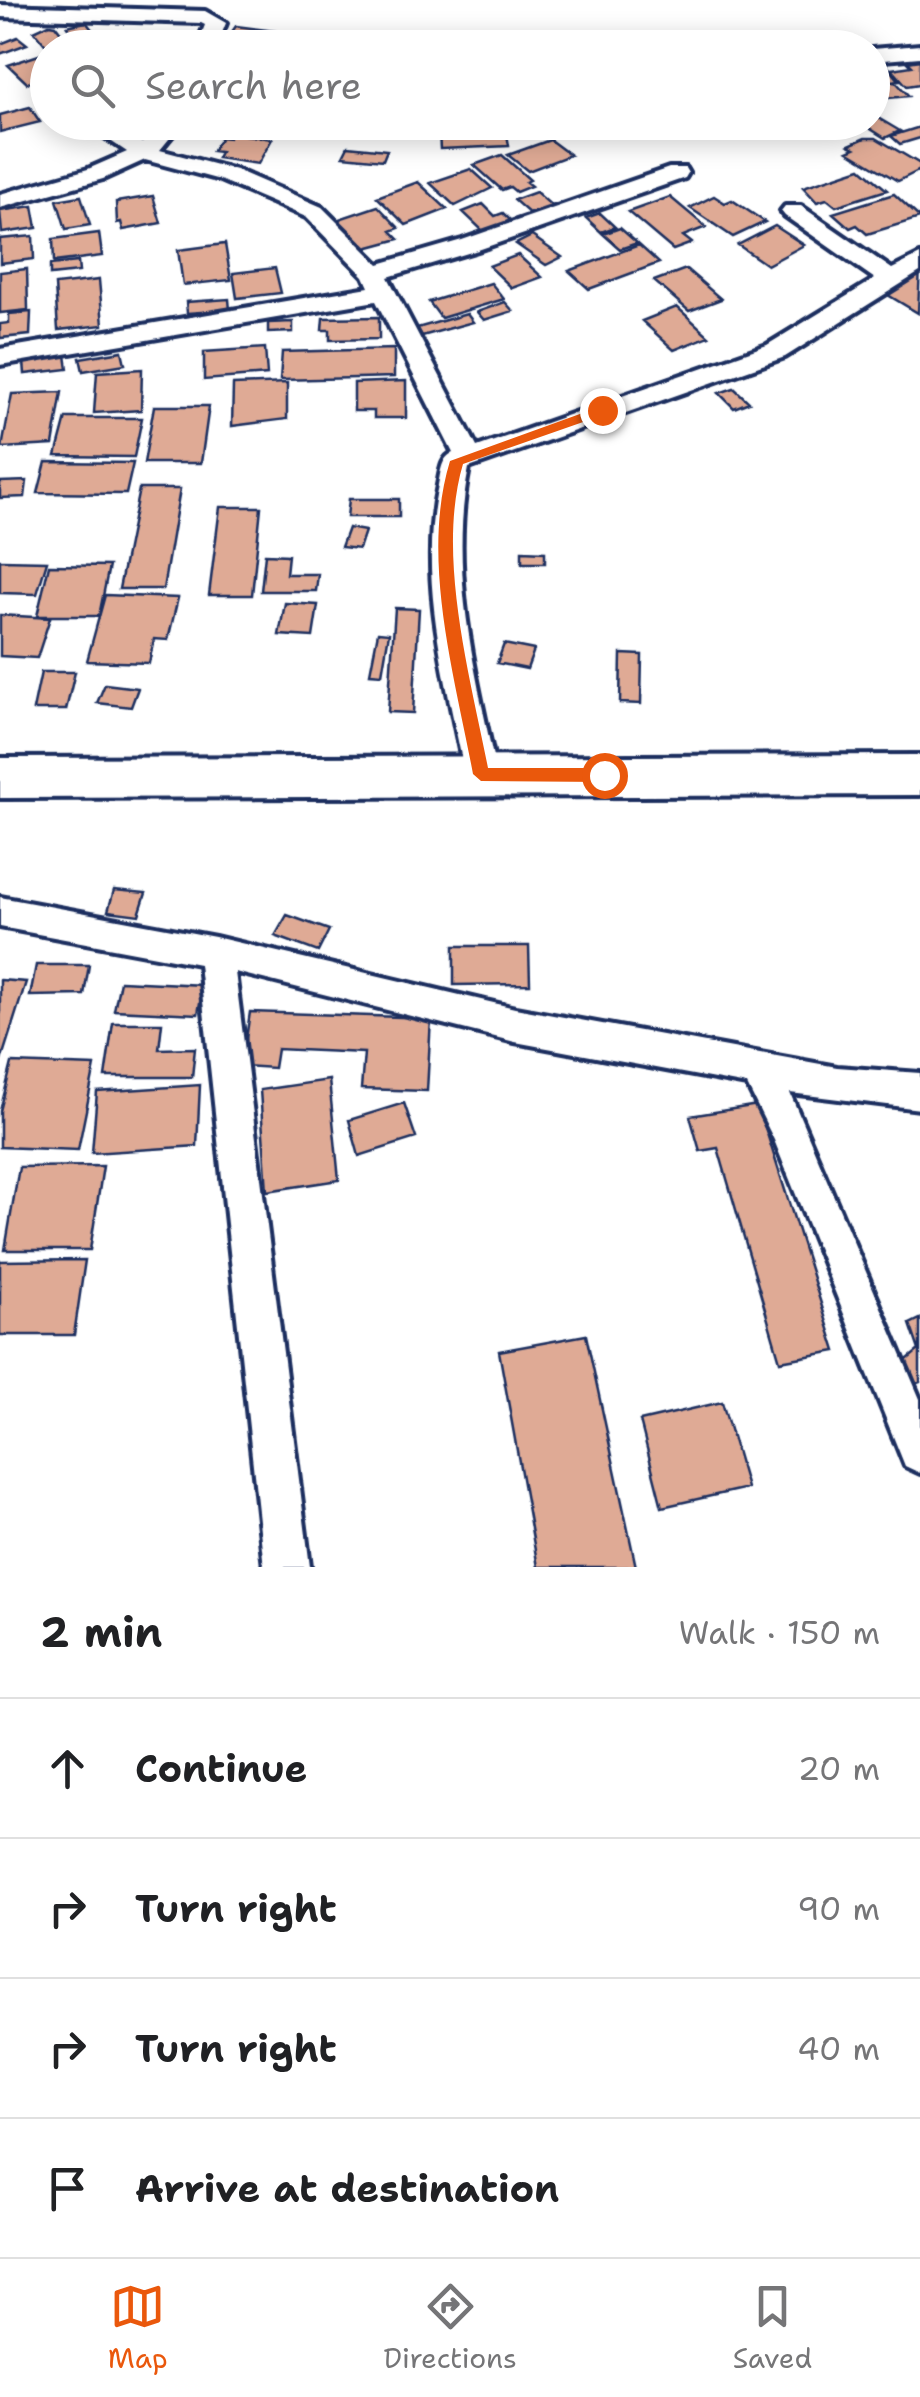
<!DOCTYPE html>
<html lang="en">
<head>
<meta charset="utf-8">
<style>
	:root { --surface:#fff; --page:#f2f2f2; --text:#202124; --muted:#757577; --line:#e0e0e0; --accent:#ea580c }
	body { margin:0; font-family:"Shantell Sans",sans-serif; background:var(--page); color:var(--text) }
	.stop { position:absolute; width:30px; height:30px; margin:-22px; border:8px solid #ea580c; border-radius:50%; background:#fff }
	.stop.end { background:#ea580c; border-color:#fff; box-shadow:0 2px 10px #0008 }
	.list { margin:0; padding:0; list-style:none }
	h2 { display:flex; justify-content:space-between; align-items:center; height:130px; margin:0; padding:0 40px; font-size:42px }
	h2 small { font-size:32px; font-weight:400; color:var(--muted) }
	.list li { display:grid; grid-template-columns:65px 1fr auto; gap:30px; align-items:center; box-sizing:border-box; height:140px; padding:0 40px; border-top:2px solid var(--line) }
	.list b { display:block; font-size:38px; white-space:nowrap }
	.list em { font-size:32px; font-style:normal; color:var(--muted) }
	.icon { flex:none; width:55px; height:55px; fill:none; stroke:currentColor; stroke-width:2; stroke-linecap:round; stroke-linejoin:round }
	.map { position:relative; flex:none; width:920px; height:1567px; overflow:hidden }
	.search { position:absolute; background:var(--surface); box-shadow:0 5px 25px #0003; left:30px; right:30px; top:30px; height:110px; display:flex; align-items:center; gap:25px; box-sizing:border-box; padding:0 35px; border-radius:55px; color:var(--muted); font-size:38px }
	.sheet { height:690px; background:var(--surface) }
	nav { display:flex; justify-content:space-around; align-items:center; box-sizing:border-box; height:140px; border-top:2px solid var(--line); background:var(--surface); font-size:28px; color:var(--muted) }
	nav a { display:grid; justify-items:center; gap:5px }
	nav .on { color:var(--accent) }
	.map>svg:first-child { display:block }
</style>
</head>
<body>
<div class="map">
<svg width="920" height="1567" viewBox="0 0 920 1567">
	<rect width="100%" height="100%" fill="#fff"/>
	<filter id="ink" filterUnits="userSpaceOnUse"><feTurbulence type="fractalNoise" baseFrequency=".01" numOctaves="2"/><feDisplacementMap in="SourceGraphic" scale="20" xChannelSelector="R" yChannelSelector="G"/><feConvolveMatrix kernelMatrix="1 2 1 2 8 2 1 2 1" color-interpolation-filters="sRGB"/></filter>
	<g filter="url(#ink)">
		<!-- building -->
		<path fill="#dfaa95" stroke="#1b2f5e" stroke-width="2.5" d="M 86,22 L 107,48 L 84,48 L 67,26 Z
			M 49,24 L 55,25 L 70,44 L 48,48 L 34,31 Z
			M 236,26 L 275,31 L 265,48 L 224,43 Z
			M 18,37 L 27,44 L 0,54 L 0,44 Z
			M 329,38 L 357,42 L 354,48 L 322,48 Z
			M 42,54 L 48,59 L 48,76 L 27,83 L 8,65 Z
			M 920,60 L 920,84 L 907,86 L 892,69 L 912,66 L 908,62 Z
			M 885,63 L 899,80 L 886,82 L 873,64 Z
			M 895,81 L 909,96 L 889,98 L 878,84 Z
			M 30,107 L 40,122 L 0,132 L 0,115 Z
			M 878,118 L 900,131 L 885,138 L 863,124 Z
			M 213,122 L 267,122 L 261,133 L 211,127 Z
			M 450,122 L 505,122 L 509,146 L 440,149 L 439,133 L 451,132 Z
			M 920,127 L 920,138 L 900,144 L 891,136 Z
			M 231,133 L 272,139 L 258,164 L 217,158 L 220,152 L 212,151 L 221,137 L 229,138 Z
			M 865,138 L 876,138 L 920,164 L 920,170 L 898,181 L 848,151 L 855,148 L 849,145 Z
			M 550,140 L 570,155 L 528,171 L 508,155 Z
			M 348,146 L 387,150 L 383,160 L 343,156 Z
			M 502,155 L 530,180 L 526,182 L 531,186 L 516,192 L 510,187 L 502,190 L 474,165 Z
			M 861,168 L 887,190 L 836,206 L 827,199 L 817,202 L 803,187 Z
			M 471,169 L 492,188 L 455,206 L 430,183 Z
			M 418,182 L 447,209 L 406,225 L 377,197 Z
			M 536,192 L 553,207 L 531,215 L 514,200 Z
			M 894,194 L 920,218 L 867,234 L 857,225 L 850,228 L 833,213 Z
			M 81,196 L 90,225 L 66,229 L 57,200 Z
			M 153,196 L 161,223 L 123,230 L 121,222 L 117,223 L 116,202 Z
			M 714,196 L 725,203 L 732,200 L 765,222 L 733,237 L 690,208 Z
			M 670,197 L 706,227 L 683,236 L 692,243 L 673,250 L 628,212 Z
			M 483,204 L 495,216 L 503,213 L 512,222 L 484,232 L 463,212 Z
			M 33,206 L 37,228 L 2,233 L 0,211 Z
			M 378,206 L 399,228 L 391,231 L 399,239 L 362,249 L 336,220 Z
			M 600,213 L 615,227 L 601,232 L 586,218 Z
			M 775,226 L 804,245 L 767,265 L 738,245 Z
			M 620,228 L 637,243 L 620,249 L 603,234 Z
			M 99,233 L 102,256 L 54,262 L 53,239 Z
			M 33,236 L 34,259 L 0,263 L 0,239 Z
			M 532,236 L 562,257 L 546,265 L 516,244 Z
			M 225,244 L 231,280 L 183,285 L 178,250 Z
			M 639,245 L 659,263 L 589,289 L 569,271 Z
			M 518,255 L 542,277 L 512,288 L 489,266 Z
			M 78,262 L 79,272 L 50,275 L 50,265 Z
			M 920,265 L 918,313 L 878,289 Z
			M 275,268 L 281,293 L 237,298 L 233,273 Z
			M 27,269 L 28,310 L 0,313 L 0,272 Z
			M 686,269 L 721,299 L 689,311 L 654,281 Z
			M 99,280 L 103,325 L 58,330 L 55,285 Z
			M 491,283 L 504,299 L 441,318 L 429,302 Z
			M 229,299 L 230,310 L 187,313 L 186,302 Z
			M 505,302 L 513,311 L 484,320 L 477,312 Z
			M 677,307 L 709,336 L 674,350 L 642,321 Z
			M 31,312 L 30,335 L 0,338 L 0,324 L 9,323 L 9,314 Z
			M 467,314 L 473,322 L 422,336 L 417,328 Z
			M 379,317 L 379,339 L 330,340 L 330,330 L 322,330 L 323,318 Z
			M 293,322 L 293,332 L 268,333 L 268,323 Z
			M 265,348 L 267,375 L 204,380 L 204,352 Z
			M 394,349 L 394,377 L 280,380 L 282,352 Z
			M 122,351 L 125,364 L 83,371 L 80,358 Z
			M 66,355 L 68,369 L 25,374 L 24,361 Z
			M 142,369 L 141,410 L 94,413 L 97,372 Z
			M 406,381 L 406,418 L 374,418 L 374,411 L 354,411 L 354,383 Z
			M 287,383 L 287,419 L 232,426 L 233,385 Z
			M 734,388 L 749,402 L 734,408 L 719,393 Z
			M 62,392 L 53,445 L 2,448 L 12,394 Z
			M 154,406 L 209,406 L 201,463 L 144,463 Z
			M 66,418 L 142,418 L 134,457 L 56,456 Z
			M 46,462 L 133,463 L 126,494 L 38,493 Z
			M 27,481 L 25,497 L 0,498 L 0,482 Z
			M 139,489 L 180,489 L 163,589 L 119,589 Z
			M 349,499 L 399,499 L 399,517 L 347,517 Z
			M 220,507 L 261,507 L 252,595 L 209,595 Z
			M 348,528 L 365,531 L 359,549 L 341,547 Z
			M 522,551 L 545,552 L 545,563 L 522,563 Z
			M 265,554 L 288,555 L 286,574 L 318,574 L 316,591 L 261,591 Z
			M 0,560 L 47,561 L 37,594 L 0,593 Z
			M 49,565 L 109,566 L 99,616 L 37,616 Z
			M 105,595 L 178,598 L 168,640 L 154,639 L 149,663 L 87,661 Z
			M 285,603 L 318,605 L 313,637 L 279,635 Z
			M 395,608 L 419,609 L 413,713 L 388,712 Z
			M 0,615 L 50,618 L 37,658 L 0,656 Z
			M 378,632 L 389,633 L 382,674 L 370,673 Z
			M 504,644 L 534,650 L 527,669 L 497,663 Z
			M 621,654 L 642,655 L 641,704 L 620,703 Z
			M 41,672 L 75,672 L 66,710 L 33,710 Z
			M 105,684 L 138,688 L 131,707 L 97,703 Z
			M 114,890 L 146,893 L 139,915 L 108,911 Z
			M 287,915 L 329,930 L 318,952 L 275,936 Z
			M 454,946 L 529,946 L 530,984 L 454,985 Z
			M 36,965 L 89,965 L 84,995 L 30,996 Z
			M 0,980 L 26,982 L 1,1061 L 0,1061 Z
			M 120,981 L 203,985 L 198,1014 L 114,1010 Z
			M 250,1012 L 431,1018 L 427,1091 L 361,1089 L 364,1053 L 277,1049 L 274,1068 L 242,1066 Z
			M 113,1023 L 162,1023 L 159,1049 L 195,1048 L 192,1077 L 105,1077 Z
			M 12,1063 L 95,1066 L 78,1150 L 0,1147 L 0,1111 Z
			M 329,1080 L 339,1180 L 267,1191 L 260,1090 Z
			M 200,1085 L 197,1146 L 92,1153 L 97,1092 Z
			M 404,1103 L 416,1138 L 359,1156 L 349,1120 Z
			M 758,1105 L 836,1351 L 780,1361 L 718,1148 L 700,1151 L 690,1116 Z
			M 103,1166 L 90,1250 L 5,1250 L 19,1167 Z
			M 85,1260 L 74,1335 L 0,1335 L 0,1261 Z
			M 920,1319 L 920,1382 L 914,1384 L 903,1363 L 919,1350 L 910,1324 Z
			M 586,1335 L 636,1567 L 538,1567 L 499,1351 Z
			M 722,1402 L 747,1488 L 662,1507 L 640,1421 Z"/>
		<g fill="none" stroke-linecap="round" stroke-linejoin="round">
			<defs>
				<path id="minor" d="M 0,5 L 205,11 L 226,23 L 216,48 L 196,48 L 205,25 L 201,23 L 0,17 Z
					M 920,45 L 920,57 L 872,61 L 872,49 Z
					M 82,122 L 108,122 L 142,143 L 162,122 L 183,122 L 160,150 L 236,170 L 322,207 L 379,264 L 462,240 L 669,168 L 685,168 L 688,173 L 685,178 L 478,250 L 388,277 L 477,447 L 767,345 L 875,279 L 785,216 L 781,211 L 785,206 L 801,206 L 892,269 L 920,255 L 920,272 L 785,357 L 469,468 C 448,572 476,674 497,775 L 492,784 L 481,788 L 470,784 L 465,775 C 447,682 417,580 438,485 C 441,472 441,458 453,453 L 376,301 L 0,365 L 0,349 L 369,287 L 364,276 L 306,217 L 220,180 L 145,160 L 103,179 L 0,208 L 0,194 L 88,169 L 127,152 Z
					M 0,897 L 215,937 L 515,1008 L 837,1067 L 920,1073 L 920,1109 L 790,1093 L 920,1399 L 920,1473 L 905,1466 L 774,1140 L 747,1085 L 515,1042 L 235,972 L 310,1567 L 264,1567 L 199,964 L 0,927 Z"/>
				<path id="primary" d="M 920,755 L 920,795 L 0,798 L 0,758 Z"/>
			</defs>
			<!-- minor casing -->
			<use href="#minor" stroke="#1b2f5e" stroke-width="8"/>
			<!-- primary casing -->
			<use href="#primary" stroke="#1b2f5e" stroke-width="8"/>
			<!-- minor -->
			<use href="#minor" fill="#fff" fill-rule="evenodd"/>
			<!-- primary -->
			<use href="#primary" fill="#fff" fill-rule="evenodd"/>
		</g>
	</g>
	<!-- route -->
	<path fill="#ea580c" d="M 602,406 L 606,407 L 606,414 L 463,464 C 436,555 470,676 488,768 L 604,768 L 612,775 L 604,782 L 481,781 L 473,774 C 455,677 420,559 450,461 Z"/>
</svg>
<div class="stop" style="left:604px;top:775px"></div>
<div class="stop end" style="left:602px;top:410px"></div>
<div class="search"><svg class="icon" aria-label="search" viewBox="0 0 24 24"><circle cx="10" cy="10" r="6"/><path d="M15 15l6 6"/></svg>Search here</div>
</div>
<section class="sheet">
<h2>2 min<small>Walk · 150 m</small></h2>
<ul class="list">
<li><svg class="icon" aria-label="ahead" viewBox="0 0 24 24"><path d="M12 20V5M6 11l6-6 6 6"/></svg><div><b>Continue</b></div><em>20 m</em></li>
<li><svg class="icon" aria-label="right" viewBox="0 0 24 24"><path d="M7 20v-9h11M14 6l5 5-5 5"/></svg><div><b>Turn right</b></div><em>90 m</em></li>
<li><svg class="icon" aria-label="right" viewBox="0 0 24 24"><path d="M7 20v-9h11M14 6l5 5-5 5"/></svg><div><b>Turn right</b></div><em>40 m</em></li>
<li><svg class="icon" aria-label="arrive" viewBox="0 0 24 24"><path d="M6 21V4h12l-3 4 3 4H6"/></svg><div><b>Arrive at destination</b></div></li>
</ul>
</section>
<nav>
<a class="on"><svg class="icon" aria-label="map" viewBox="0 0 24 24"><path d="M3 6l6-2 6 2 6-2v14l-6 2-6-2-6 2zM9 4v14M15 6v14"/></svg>Map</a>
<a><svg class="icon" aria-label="directions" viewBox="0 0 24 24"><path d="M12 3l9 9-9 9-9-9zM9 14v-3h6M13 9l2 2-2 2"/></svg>Directions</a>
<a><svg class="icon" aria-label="saved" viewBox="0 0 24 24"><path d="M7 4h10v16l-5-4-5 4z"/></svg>Saved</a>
</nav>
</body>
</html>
